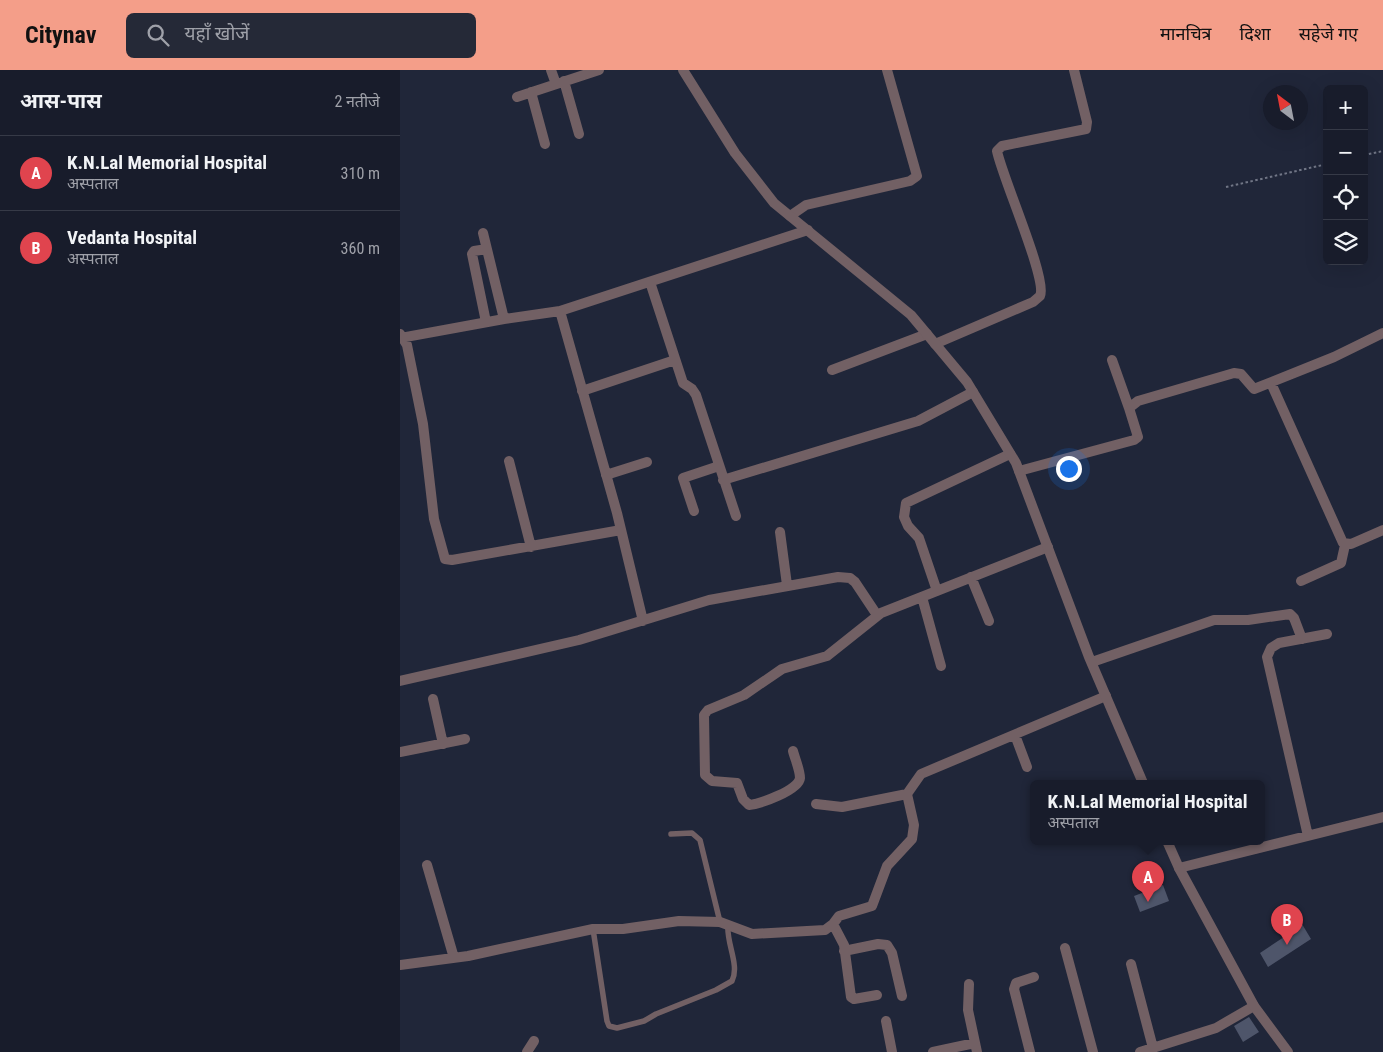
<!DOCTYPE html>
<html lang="hi">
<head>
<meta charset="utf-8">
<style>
	:root { --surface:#181c2b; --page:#252937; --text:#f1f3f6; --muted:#9fa1a9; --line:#363a47; --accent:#f49e89 }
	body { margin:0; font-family:"Roboto Condensed","Noto Sans Devanagari",sans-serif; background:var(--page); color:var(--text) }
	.controls { position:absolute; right:15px; top:15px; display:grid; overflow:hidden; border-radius:8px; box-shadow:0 5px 20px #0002 }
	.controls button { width:45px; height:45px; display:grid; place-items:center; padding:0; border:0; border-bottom:1px solid var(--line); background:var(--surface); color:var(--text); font:25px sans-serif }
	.compass { position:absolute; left:863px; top:15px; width:45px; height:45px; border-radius:50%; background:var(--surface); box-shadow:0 5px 20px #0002; rotate:328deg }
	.you { position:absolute; left:668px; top:398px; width:18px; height:18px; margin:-12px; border:4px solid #fff; border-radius:50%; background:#1a73e8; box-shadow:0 0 0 8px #1a73e833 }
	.badge { display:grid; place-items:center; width:32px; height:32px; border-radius:50%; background:var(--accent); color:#fff; font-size:16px; font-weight:700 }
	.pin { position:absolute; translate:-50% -41px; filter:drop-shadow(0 1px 2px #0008) }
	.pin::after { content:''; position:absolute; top:26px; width:18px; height:15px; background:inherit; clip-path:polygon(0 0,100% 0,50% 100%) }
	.popup { position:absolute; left:630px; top:710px; width:235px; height:65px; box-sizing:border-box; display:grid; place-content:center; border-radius:8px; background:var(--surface); filter:drop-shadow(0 1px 4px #0005); font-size:16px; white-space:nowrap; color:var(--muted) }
	.popup b { font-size:19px; color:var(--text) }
	.popup::after { content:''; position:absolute; left:50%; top:100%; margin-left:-10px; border:10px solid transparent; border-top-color:var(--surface) }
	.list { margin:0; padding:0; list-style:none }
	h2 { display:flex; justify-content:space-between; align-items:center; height:65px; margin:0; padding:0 20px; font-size:21px }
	h2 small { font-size:16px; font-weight:400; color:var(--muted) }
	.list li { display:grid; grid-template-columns:32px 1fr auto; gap:15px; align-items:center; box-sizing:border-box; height:75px; padding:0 20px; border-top:1px solid var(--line) }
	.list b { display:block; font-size:19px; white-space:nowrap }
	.list p { margin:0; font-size:16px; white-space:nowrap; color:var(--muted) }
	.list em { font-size:16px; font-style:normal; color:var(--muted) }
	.icon { flex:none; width:28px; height:28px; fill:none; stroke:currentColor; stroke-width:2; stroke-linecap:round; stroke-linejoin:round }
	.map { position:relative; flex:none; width:983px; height:982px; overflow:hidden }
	header { display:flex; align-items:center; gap:30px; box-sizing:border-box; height:70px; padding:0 25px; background:var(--accent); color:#111 }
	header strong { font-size:24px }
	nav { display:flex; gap:28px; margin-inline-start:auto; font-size:18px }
	.search { width:350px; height:45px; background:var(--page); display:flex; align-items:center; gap:12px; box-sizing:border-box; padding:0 18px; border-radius:8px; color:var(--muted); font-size:19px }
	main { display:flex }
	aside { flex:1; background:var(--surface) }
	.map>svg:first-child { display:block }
</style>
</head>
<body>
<header>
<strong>Citynav</strong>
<div class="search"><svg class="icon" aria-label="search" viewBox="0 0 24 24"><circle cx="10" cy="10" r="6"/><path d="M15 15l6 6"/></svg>यहाँ खोजें</div>
<nav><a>मानचित्र</a><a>दिशा</a><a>सहेजे गए</a></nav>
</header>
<main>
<aside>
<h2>आस-पास<small>2 नतीजे</small></h2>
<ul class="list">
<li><span class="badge" style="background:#e0444e">A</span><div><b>K.N.Lal Memorial Hospital</b><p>अस्पताल</p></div><em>310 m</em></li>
<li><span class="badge" style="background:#e0444e">B</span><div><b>Vedanta Hospital</b><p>अस्पताल</p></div><em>360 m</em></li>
</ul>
</aside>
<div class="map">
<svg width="983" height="982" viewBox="0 0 983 982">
	<rect width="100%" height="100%" fill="#202639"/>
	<!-- building -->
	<path fill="#4e556a" d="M 763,815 L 769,831 L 740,842 L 734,826 Z
		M 896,844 L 911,869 L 868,897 L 860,883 L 887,865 L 881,853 Z
		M 849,947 L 859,962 L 843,972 L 834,956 Z"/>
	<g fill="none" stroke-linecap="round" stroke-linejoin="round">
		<!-- path -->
		<path stroke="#717686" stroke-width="2" stroke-dasharray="2.5 2.5" stroke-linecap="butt" d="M 964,85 L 983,81
			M 826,117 L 927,94"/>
		<!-- service -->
		<path stroke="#726064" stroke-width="5.5" d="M 271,764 L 292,763 L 300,770 L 320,852
			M 193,859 L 207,951 L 209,956 L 217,958 L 244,951 L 256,944 L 316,920 L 332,911 C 340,895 326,873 328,855"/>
		<!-- minor -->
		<path stroke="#726064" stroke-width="10" d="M 151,0 L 156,14
			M 164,11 L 179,64
			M 131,22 L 145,74
			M 117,27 L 199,0
			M 390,146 L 406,135 L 510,111 L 517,106 L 487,0
			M 83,163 L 104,249
			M 250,212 L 283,313 L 292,319 L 296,325 L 336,446
			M 160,241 L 217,443 L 243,551
			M 86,252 L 72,184 L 74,181 L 87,179
			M 0,264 L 7,275 L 23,354 L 34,449 L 45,489 L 52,490 L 221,460
			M 0,268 L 104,249 L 160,241 L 408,160
			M 535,274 L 633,232 L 640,226 C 648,210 602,107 597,81 L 602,76 L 686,59 L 687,52 L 674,0
			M 712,290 L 729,338
			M 432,300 L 527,264
			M 871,313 L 943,473 L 951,474 L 983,460
			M 182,321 L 275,290
			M 109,391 L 131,477
			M 619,401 L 734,370 L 738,367 L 729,338 L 738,331 L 834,303 L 841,304 L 854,319 L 934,287 L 983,263
			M 206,405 L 247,392
			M 323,410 L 518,351 L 573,322
			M 294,441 L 283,408 L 319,396
			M 380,462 L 387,515
			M 571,507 L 589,551
			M 901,511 L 941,493 L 945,475
			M 537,521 L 519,468 L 508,456 L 504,447 L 506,433 L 610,384
			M 522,527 L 541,596
			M 692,592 L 814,550 L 848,550 L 890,544 L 894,548 L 902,569
			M 0,611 L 179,570 L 309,530 L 438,507 L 450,508 L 455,512 L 477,545
			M 33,629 L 43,674
			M 615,665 L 627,697
			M 393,681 C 395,689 400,700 400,708 C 399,720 360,734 349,735 L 343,729 L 337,713 L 312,711 L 305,705 L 304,645 L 308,640 L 344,625 L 382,599 L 427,586 L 481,543 L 648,477
			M 0,682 L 65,669
			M 416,734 L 442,737 L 507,724 L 521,704 L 706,626
			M 908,766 L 867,587 L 871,578 L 879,573 L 927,564
			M 27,795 L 54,888
			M 779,798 L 983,747
			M 433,854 L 444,875 L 451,927 L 454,929 L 477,925
			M 665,878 L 693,982
			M 444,881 L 478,874 L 487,875 L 492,883 L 502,926
			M 731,894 L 753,978
			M 0,895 L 68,886 L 193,859 L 223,859 L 279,851 L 320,852 L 352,864 L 425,860 L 433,854 L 439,846 L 472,836 L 487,796 L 512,769 L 514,755 L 507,724
			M 569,914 L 568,940 L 577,982
			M 486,951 L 492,982
			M 127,982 L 134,971
			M 533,982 L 575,973
			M 630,982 L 614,919 L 616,913 L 634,907
			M 740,982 L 816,958 L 854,936"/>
		<!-- tertiary -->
		<path stroke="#726064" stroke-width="10" d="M 283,0 L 335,83 L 374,133 L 511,245 L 567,312 L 616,393 L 689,587 L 743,713
			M 767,771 L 779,798 L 854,936 L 888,982"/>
	</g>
</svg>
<div class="controls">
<button>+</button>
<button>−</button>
<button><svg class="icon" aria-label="locate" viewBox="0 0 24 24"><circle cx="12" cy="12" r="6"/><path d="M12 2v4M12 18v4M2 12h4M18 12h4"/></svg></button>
<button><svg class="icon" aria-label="layers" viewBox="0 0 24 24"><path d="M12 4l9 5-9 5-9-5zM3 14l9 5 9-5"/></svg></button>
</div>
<svg class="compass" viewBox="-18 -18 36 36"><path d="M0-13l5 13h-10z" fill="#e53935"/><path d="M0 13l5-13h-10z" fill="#9fa1a9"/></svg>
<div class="you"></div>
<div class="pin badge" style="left:748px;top:832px;background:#e0444e">A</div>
<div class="popup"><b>K.N.Lal Memorial Hospital</b>अस्पताल</div>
<div class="pin badge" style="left:887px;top:875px;background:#e0444e">B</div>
</div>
</main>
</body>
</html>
